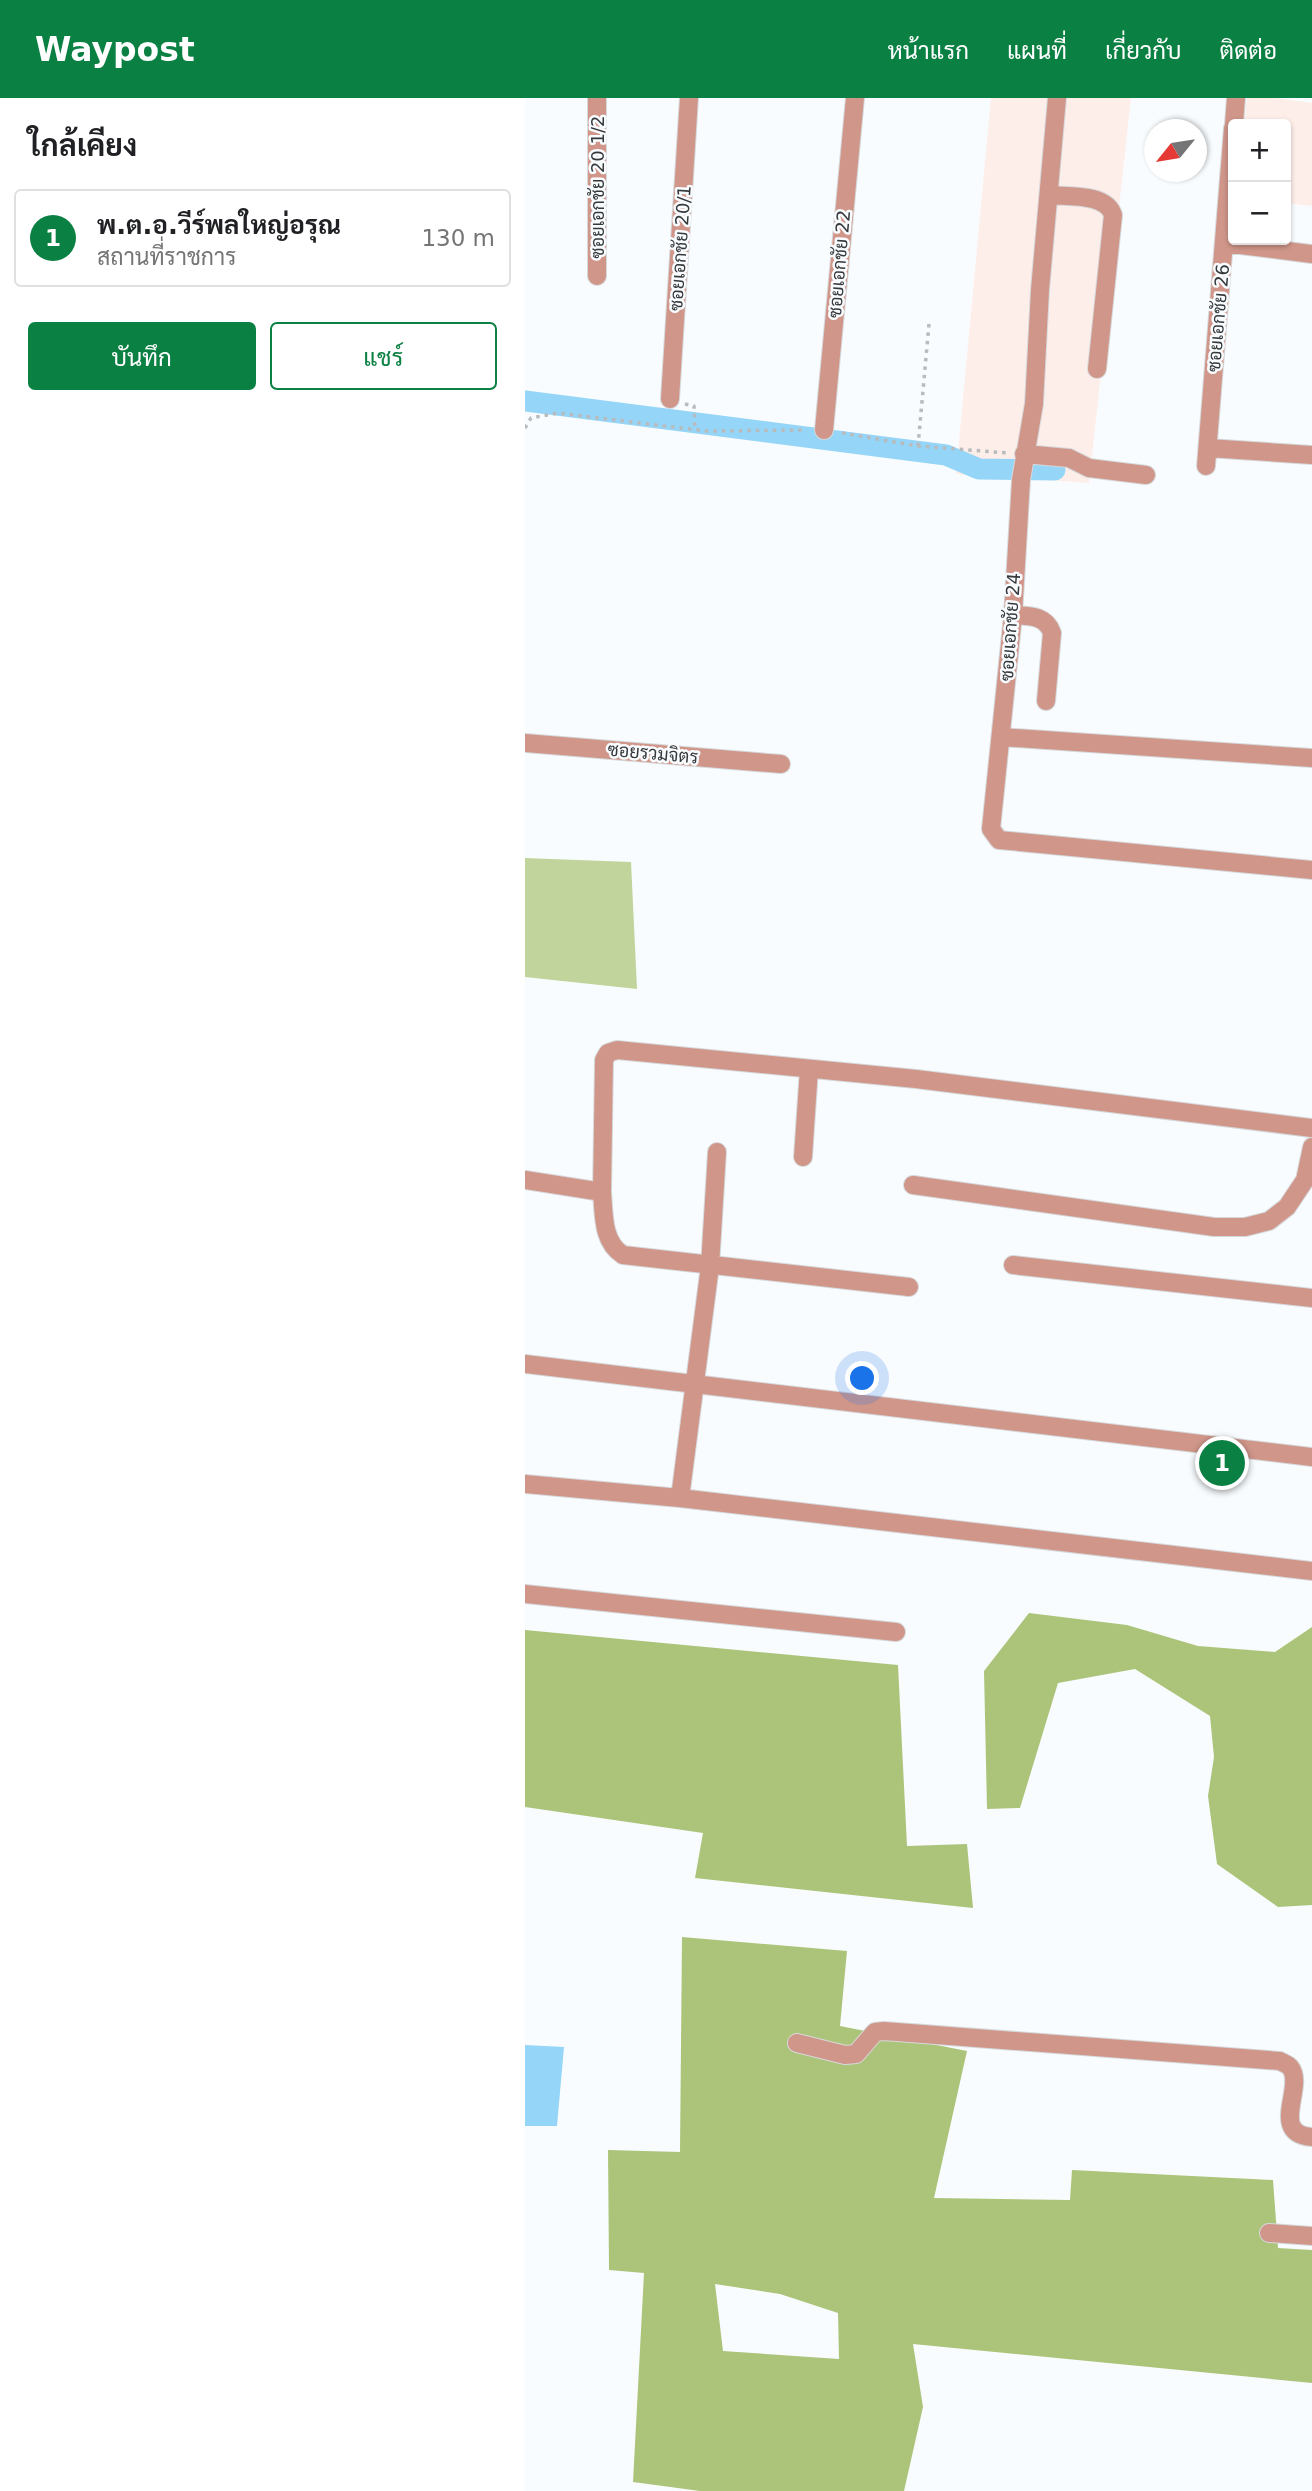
<!DOCTYPE html>
<html lang="th">
<head>
<meta charset="utf-8">
<style>
	:root { --surface:#fff; --page:#f2f2f2; --text:#202124; --muted:#757577; --line:#e0e0e0; --accent:#0b8043 }
	body { margin:0; font-family:"DejaVu Sans",Sarabun,sans-serif; background:var(--page); color:var(--text) }
	.controls { position:absolute; right:21px; top:21px; display:grid; overflow:hidden; border-radius:7px; box-shadow:0 2px 5px #0004 }
	.controls button { width:63px; height:63px; display:grid; place-items:center; padding:0; border:0; border-bottom:2px solid var(--line); background:var(--surface); color:var(--text); font:35px sans-serif }
	.compass { position:absolute; left:619px; top:21px; width:63px; height:63px; border-radius:50%; background:var(--surface); box-shadow:0 2px 5px #0004; rotate:240deg }
	.you { position:absolute; left:338px; top:1281px; width:24px; height:24px; margin:-18px; border:5px solid #fff; border-radius:50%; background:#1a73e8; box-shadow:0 0 0 10px #1a73e833 }
	.badge { display:grid; place-items:center; width:46px; height:46px; border-radius:50%; background:var(--accent); color:#fff; font-size:23px; font-weight:700 }
	.pin { position:absolute; translate:-50% -50%; border:4px solid #fff; box-shadow:0 2px 7px #0006 }
	.list { margin:0; padding:0; list-style:none }
	h2 { display:flex; justify-content:space-between; align-items:center; height:91px; margin:0; padding:0 28px; font-size:30px }
	h2 small { font-size:23px; font-weight:400; color:var(--muted) }
	.list li { display:grid; grid-template-columns:46px 1fr auto; gap:21px; align-items:center; box-sizing:border-box; height:98px; margin:0 14px 14px; padding:0 14px; border:2px solid var(--line); border-radius:7px }
	.list b { display:block; font-size:26px; white-space:nowrap }
	.list p { margin:0; font-size:23px; white-space:nowrap; color:var(--muted) }
	.list em { font-size:23px; font-style:normal; color:var(--muted) }
	.actions { display:flex; gap:14px; padding:21px 28px }
	.actions a { flex:1; padding:16px 0; border:2px solid var(--accent); border-radius:7px; text-align:center; font-size:24px; color:var(--accent) }
	.actions .main { background:var(--accent); color:#fff }
	.map { position:relative; flex:none; width:787px; height:2393px; overflow:hidden }
	header { display:flex; align-items:center; gap:42px; box-sizing:border-box; height:98px; padding:0 35px; background:var(--accent); color:#fff }
	header strong { font-size:33px }
	nav { display:flex; gap:38px; margin-inline-start:auto; font-size:24px }
	main { display:flex }
	aside { flex:1; background:var(--surface) }
	.map>svg:first-child { display:block }
</style>
</head>
<body>
<header>
<strong>Waypost</strong>
<nav><a>หน้าแรก</a><a>แผนที่</a><a>เกี่ยวกับ</a><a>ติดต่อ</a></nav>
</header>
<main>
<aside>
<h2>ใกล้เคียง<small></small></h2>
<ul class="list">
<li><span class="badge">1</span><div><b>พ.ต.อ.วีร์พลใหญ่อรุณ</b><p>สถานที่ราชการ</p></div><em>130 m</em></li>
</ul>
<div class="actions"><a class="main">บันทึก</a><a>แชร์</a></div>
</aside>
<div class="map">
<svg width="787" height="2393" viewBox="0 0 787 2393">
	<rect width="100%" height="100%" fill="#f9fcfe"/>
	<!-- commercial -->
	<path fill="#feeeea" d="M 466,0 L 606,0 L 564,385 L 431,376 Z
		M 722,0 L 751,0 L 787,5 L 787,108 L 761,105 L 761,26 L 719,26 Z"/>
	<!-- green -->
	<path fill="#c1d49b" d="M 0,760 L 106,764 L 112,891 L 0,879 Z"/>
	<!-- forest -->
	<path fill="#acc47a" fill-rule="evenodd" d="M 504,1515 L 602,1527 L 673,1548 L 750,1554 L 787,1529 L 787,1807 L 753,1809 L 692,1766 L 683,1698 L 689,1659 L 685,1618 L 610,1571 L 533,1585 L 495,1710 L 462,1711 L 459,1573 Z
		M 0,1532 L 373,1567 L 382,1748 L 442,1746 L 448,1810 L 170,1780 L 178,1735 L 0,1709 Z
		M 157,1839 L 322,1853 L 315,1928 L 442,1953 L 409,2100 L 545,2102 L 547,2072 L 748,2082 L 753,2150 L 787,2152 L 787,2285 L 388,2246 L 398,2309 L 379,2393 L 175,2393 L 108,2384 L 119,2175 L 84,2172 L 83,2052 L 155,2054 ZM 190,2186 L 255,2196 L 313,2215 L 314,2261 L 198,2253 Z"/>
	<!-- water -->
	<path fill="#95d5f8" d="M 0,1947 L 39,1949 L 32,2028 L 0,2028 Z"/>
	<g fill="none" stroke-linecap="round" stroke-linejoin="round">
		<!-- canal -->
		<path stroke="#95d5f8" stroke-width="21" d="M 0,303 L 421,357 L 454,371 L 530,372"/>
		<defs>
			<path id="minor" d="M 72,0 L 72,178
				M 532,0 L 515,192 L 509,306 L 496,382 L 488,517 L 466,731 L 474,742 L 787,772
				M 709,26 L 711,0
				M 524,97 C 543,99 581,95 588,117 L 572,271
				M 699,145 L 787,156
				M 145,301 L 164,0
				M 299,332 L 330,0
				M 683,350 L 787,357
				M 499,356 L 544,360 L 564,370 L 621,377
				M 681,368 L 708,30
				M 488,517 C 504,518 521,517 527,535 L 521,603
				M 476,639 L 787,660
				M 0,645 L 256,666
				M 278,1059 L 284,971
				M 0,1082 L 77,1094 C 79,1116 77,1144 98,1157 L 384,1189
				M 388,1087 L 689,1129 L 720,1129 L 744,1123 L 762,1109 L 780,1082 L 787,1049
				M 77,1094 L 79,962 L 83,955 L 92,952 L 391,981 L 787,1030
				M 488,1167 L 787,1200
				M 0,1266 L 787,1359
				M 0,1386 L 155,1400 L 787,1473
				M 155,1400 L 185,1168 L 192,1054
				M 0,1496 L 371,1534
				M 272,1945 L 320,1957 L 331,1956 L 350,1934 L 359,1933 L 755,1963 C 758,1965 762,1966 765,1969 C 781,1988 743,2036 787,2039
				M 744,2135 L 787,2138"/>
		</defs>
		<!-- minor casing -->
		<use href="#minor" stroke="#d6d9db" stroke-width="20"/>
		<!-- path -->
		<path stroke="#b8bbbd" stroke-width="3.5" stroke-dasharray="3.5 5" stroke-linecap="butt" d="M 160,306 L 169,308 L 170,332
			M 0,330 L 6,320 L 33,315 L 181,333 L 282,332
			M 317,335 L 393,348 L 483,355
			M 393,348 L 404,226"/>
		<!-- minor -->
		<use href="#minor" stroke="#d0968a" stroke-width="18"/>
	</g>
	<g text-anchor="middle" dominant-baseline="central" stroke-width="5" stroke-linejoin="round" paint-order="stroke">
		<!-- street labels -->
		<g font-size="18" fill="#36383a" stroke="#f9fcfe">
			<text transform="translate(72 89) rotate(-90)">ซอยเอกชัย 20 1/2</text>
			<text transform="translate(155 150) rotate(-86)">ซอยเอกชัย 20/1</text>
			<text transform="translate(314 166) rotate(-85)">ซอยเอกชัย 22</text>
			<text transform="translate(693 220) rotate(-85)">ซอยเอกชัย 26</text>
			<text transform="translate(485 529) rotate(-86)">ซอยเอกชัย 24</text>
			<text transform="translate(128 655) rotate(5)">ซอยรวมจิตร</text>
		</g>
	</g>
</svg>
<div class="controls">
<button>+</button>
<button>−</button>
</div>
<svg class="compass" viewBox="-18 -18 36 36"><path d="M0-13l5 13h-10z" fill="#e53935"/><path d="M0 13l5-13h-10z" fill="#757577"/></svg>
<div class="you"></div>
<div class="pin badge" style="left:697px;top:1365px">1</div>
</div>
</main>
</body>
</html>
